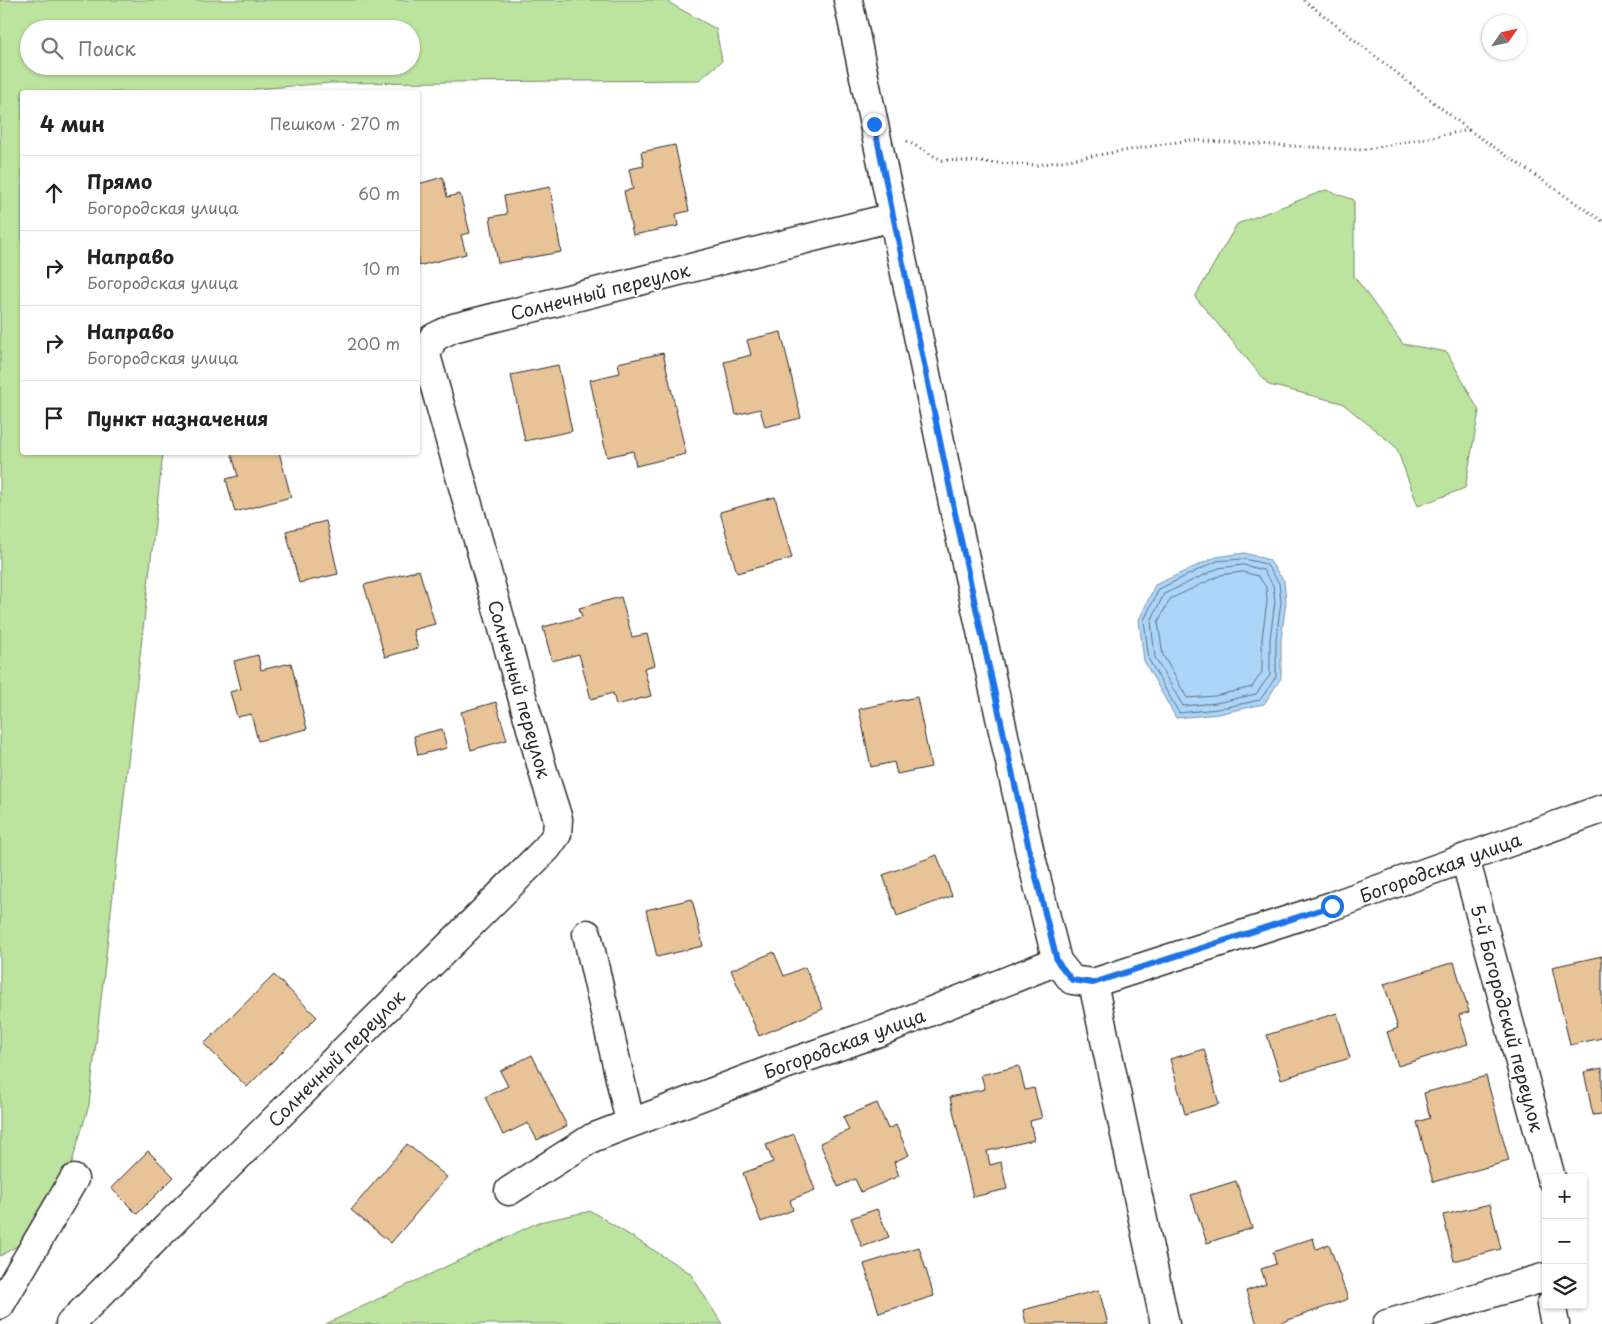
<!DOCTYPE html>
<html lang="ru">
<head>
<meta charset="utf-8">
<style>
	:root { --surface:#fff; --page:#f6f6f6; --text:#222; --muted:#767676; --line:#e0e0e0 }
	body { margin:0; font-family:"Playpen Sans",sans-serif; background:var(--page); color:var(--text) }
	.controls { position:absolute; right:15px; bottom:15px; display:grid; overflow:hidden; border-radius:5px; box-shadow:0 1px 4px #0004 }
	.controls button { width:45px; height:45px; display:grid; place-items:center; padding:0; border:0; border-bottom:1px solid var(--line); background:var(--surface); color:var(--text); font:25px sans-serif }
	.compass { position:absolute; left:1482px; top:15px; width:45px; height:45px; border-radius:50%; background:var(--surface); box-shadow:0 1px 4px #0004; rotate:56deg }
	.stop { position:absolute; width:15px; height:15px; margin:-11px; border:4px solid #1a73e8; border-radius:50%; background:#fff }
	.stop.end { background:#1a73e8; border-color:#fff; box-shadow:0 1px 5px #0008 }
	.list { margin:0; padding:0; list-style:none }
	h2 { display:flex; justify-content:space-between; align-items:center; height:65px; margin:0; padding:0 20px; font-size:21px }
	h2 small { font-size:16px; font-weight:400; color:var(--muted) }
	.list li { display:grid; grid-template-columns:32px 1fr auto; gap:15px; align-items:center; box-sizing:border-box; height:75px; padding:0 20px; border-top:1px solid var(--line) }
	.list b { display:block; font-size:19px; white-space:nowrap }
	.list p { margin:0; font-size:16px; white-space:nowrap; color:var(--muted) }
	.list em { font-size:16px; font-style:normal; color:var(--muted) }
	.icon { flex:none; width:28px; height:28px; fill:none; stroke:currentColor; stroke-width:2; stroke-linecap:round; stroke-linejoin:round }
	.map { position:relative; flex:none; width:1602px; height:1324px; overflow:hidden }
	.search { position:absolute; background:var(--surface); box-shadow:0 1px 4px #0004; left:20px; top:20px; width:400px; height:55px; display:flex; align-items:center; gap:12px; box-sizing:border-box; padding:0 18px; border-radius:28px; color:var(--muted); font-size:19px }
	.panel { position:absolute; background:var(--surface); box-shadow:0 1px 4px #0004; left:20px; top:90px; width:400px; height:365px; border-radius:5px }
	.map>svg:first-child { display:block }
</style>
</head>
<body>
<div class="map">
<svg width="1602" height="1324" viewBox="0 0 1602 1324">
	<rect width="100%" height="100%" fill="#fff"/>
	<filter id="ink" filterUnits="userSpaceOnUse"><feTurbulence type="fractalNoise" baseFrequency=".02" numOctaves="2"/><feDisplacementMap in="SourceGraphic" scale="10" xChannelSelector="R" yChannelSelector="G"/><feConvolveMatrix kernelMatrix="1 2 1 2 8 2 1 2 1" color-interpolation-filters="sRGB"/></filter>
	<g filter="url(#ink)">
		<!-- green -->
		<path fill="#bce49f" stroke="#748865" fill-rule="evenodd" d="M 0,0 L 664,0 L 716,29 L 722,61 L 699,80 L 330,83 L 255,89 L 250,92 L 22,92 L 22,452 L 163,453 L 89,1105 L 60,1202 L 17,1246 L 0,1256 ZM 29,29 L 411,29 L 411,66 L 29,66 Z
			M 1326,190 L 1354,200 L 1354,276 L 1403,344 L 1447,352 L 1479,411 L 1465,488 L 1418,506 L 1396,447 L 1342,403 L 1269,385 L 1195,297 L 1237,224 Z
			M 591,1211 L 690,1273 L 722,1324 L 326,1324 L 539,1222 Z"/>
		<!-- water -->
		<path fill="#add5f8" stroke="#7991a6" d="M 1245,553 L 1269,560 L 1284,581 L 1286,602 L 1281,640 L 1281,678 L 1264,704 L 1218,714 L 1176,718 L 1144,661 L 1139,620 L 1155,585 L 1216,557 Z"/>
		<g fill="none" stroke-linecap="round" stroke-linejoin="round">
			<!-- shore -->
			<path stroke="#5f6f7d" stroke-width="1" d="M 1244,559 L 1266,564 L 1279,583 L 1281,602 L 1276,639 L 1276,677 L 1260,700 L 1217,709 L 1179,713 L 1149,660 L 1144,620 L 1159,589 L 1217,561 Z
				M 1244,565 L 1263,570 L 1273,585 L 1275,601 L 1270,639 L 1270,675 L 1256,694 L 1216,703 L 1183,706 L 1155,658 L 1151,621 L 1164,594 L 1219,568 Z
				M 1243,572 L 1258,576 L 1266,587 L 1267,601 L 1262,639 L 1262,672 L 1252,687 L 1215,696 L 1187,698 L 1163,655 L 1158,622 L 1170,599 L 1221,575 Z"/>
		</g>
		<!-- building -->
		<path fill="#e8c398" stroke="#2b2b2b" d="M 675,145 L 689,211 L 676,214 L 678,226 L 633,235 L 624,191 L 633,189 L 629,169 L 644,166 L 641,152 Z
			M 443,177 L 447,197 L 460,194 L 470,233 L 461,235 L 466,254 L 418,266 L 418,184 Z
			M 550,187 L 561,252 L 498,263 L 490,217 L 507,214 L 504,196 Z
			M 781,332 L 801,418 L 765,427 L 760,409 L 736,415 L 724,362 L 751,355 L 747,340 Z
			M 663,353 L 686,454 L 636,466 L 633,451 L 607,457 L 590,380 L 620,373 L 618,363 Z
			M 558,365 L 572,431 L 525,441 L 511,375 Z
			M 231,452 L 279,452 L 291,497 L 235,512 L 226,479 L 238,476 Z
			M 775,497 L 792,558 L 737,573 L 720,512 Z
			M 326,521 L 338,574 L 299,583 L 286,531 Z
			M 419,570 L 435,624 L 413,630 L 418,648 L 385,657 L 364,585 Z
			M 621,597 L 632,637 L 647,634 L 655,665 L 644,668 L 651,696 L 616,705 L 613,693 L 591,699 L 579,654 L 552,661 L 543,627 L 582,617 L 579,608 Z
			M 258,655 L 261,670 L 291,663 L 307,729 L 258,741 L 251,714 L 237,717 L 230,692 L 241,689 L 234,661 Z
			M 917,697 L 931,767 L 897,774 L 894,762 L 871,767 L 859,709 Z
			M 496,702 L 507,740 L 471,750 L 461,712 Z
			M 442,729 L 447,748 L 418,755 L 414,736 Z
			M 937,855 L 952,896 L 897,916 L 883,875 Z
			M 692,899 L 703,946 L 657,957 L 646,910 Z
			M 774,952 L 784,976 L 805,967 L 823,1009 L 759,1036 L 731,970 Z
			M 1602,956 L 1602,1038 L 1570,1045 L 1552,967 Z
			M 1454,962 L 1469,1012 L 1459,1015 L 1468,1044 L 1398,1066 L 1387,1032 L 1398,1028 L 1384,984 Z
			M 274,975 L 317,1017 L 247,1087 L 204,1044 Z
			M 1337,1013 L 1350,1058 L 1281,1079 L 1267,1035 Z
			M 1204,1049 L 1219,1104 L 1185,1114 L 1170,1059 Z
			M 532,1055 L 567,1126 L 537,1140 L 528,1123 L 503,1135 L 485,1097 L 508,1086 L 500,1071 Z
			M 1019,1066 L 1025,1090 L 1034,1088 L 1042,1118 L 1030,1121 L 1034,1140 L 987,1151 L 990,1165 L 1001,1162 L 1007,1189 L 973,1197 L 950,1097 L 985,1089 L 981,1075 Z
			M 1602,1068 L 1602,1114 L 1593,1115 L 1584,1072 Z
			M 1486,1076 L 1509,1161 L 1433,1182 L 1417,1122 L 1430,1118 L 1424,1093 Z
			M 877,1103 L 888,1129 L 896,1125 L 909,1155 L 894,1162 L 899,1176 L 861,1192 L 855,1179 L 838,1187 L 820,1143 L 849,1130 L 843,1117 Z
			M 794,1134 L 815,1190 L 790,1200 L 793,1210 L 761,1222 L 743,1173 L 773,1162 L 766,1145 Z
			M 407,1144 L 447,1177 L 391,1243 L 351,1210 Z
			M 148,1151 L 174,1177 L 137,1214 L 111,1188 Z
			M 1236,1181 L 1252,1228 L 1207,1243 L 1191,1195 Z
			M 1490,1204 L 1501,1249 L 1454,1261 L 1443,1215 Z
			M 877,1209 L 889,1237 L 862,1247 L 851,1218 Z
			M 1313,1238 L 1316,1249 L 1329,1244 L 1348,1299 L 1277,1324 L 1257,1324 L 1246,1291 L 1266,1284 L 1261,1269 L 1276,1264 L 1273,1252 Z
			M 919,1247 L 934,1296 L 879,1313 L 864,1264 Z
			M 1099,1290 L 1108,1324 L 1026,1324 L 1023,1310 Z"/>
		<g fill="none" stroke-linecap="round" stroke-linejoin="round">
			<defs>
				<path id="minor" d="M 848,0 L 955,513 L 1030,853 L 1057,961 L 1072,980 L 1093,983 L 1332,906 L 1602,809
					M 1465,858 L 1551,1178
					M 587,934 L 630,1122
					M 1093,983 L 1165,1324
					M 509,1191 L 592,1138 L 773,1069 L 879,1032 L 1057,961
					M 0,1305 L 74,1179
					M 1551,1305 L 1555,1324
					M 70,1324 L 547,848 L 557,834 L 558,819 L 545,778 L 426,355 L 433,338 L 453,328 L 893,217
					M 1387,1324 L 1546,1277"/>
			</defs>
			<!-- minor casing -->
			<use href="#minor" stroke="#2b2b2b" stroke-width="31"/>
			<!-- path -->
			<path stroke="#2b2b2b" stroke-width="3" stroke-dasharray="1 4" stroke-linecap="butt" d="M 1304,0 L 1469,130 L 1602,221
				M 907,141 L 941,160 L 1038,165 L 1189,140 L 1362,150 L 1469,130"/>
			<!-- minor -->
			<use href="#minor" stroke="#fff" stroke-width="28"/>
		</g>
	</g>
	<g fill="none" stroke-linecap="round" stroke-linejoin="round" filter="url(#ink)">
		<!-- route -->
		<path stroke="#1a73e8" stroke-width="6" d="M 874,124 L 955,513 L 1030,853 L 1057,961 L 1072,980 L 1093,983 L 1332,906"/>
	</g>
	<g text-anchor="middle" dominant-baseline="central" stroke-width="4" stroke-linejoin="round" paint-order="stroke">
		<!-- street labels -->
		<g font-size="18" fill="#2b2b2b" stroke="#fff">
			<text transform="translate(600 291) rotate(-14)">Солнечный переулок</text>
			<text transform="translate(520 689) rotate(74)">Солнечный переулок</text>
			<text transform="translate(1440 867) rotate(-20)">Богородская улица</text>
			<text transform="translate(1508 1018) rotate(75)">5-й Богородский переулок</text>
			<text transform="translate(844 1043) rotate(-20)">Богородская улица</text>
			<text transform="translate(336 1058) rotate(-45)">Солнечный переулок</text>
		</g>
	</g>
</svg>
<div class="controls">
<button>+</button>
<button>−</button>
<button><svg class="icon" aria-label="layers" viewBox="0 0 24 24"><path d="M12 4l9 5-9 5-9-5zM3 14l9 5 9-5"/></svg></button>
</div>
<svg class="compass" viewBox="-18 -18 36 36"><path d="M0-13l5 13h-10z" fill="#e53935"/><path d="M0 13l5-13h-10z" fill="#767676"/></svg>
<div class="stop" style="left:1332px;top:906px"></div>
<div class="stop end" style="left:874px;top:124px"></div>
<div class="search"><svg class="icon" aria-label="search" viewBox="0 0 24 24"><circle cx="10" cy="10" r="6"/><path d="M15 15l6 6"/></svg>Поиск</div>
<section class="panel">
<h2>4 мин<small>Пешком · 270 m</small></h2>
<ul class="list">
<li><svg class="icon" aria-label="ahead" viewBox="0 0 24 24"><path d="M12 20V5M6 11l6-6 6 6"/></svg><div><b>Прямо</b><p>Богородская улица</p></div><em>60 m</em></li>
<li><svg class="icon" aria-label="right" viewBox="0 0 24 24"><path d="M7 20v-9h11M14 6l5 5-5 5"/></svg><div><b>Направо</b><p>Богородская улица</p></div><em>10 m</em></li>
<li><svg class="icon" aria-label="right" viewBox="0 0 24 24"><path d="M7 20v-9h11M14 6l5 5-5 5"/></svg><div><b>Направо</b><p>Богородская улица</p></div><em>200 m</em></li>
<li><svg class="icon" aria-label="arrive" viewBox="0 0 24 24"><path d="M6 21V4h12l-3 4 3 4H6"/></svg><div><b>Пункт назначения</b></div></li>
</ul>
</section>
</div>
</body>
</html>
